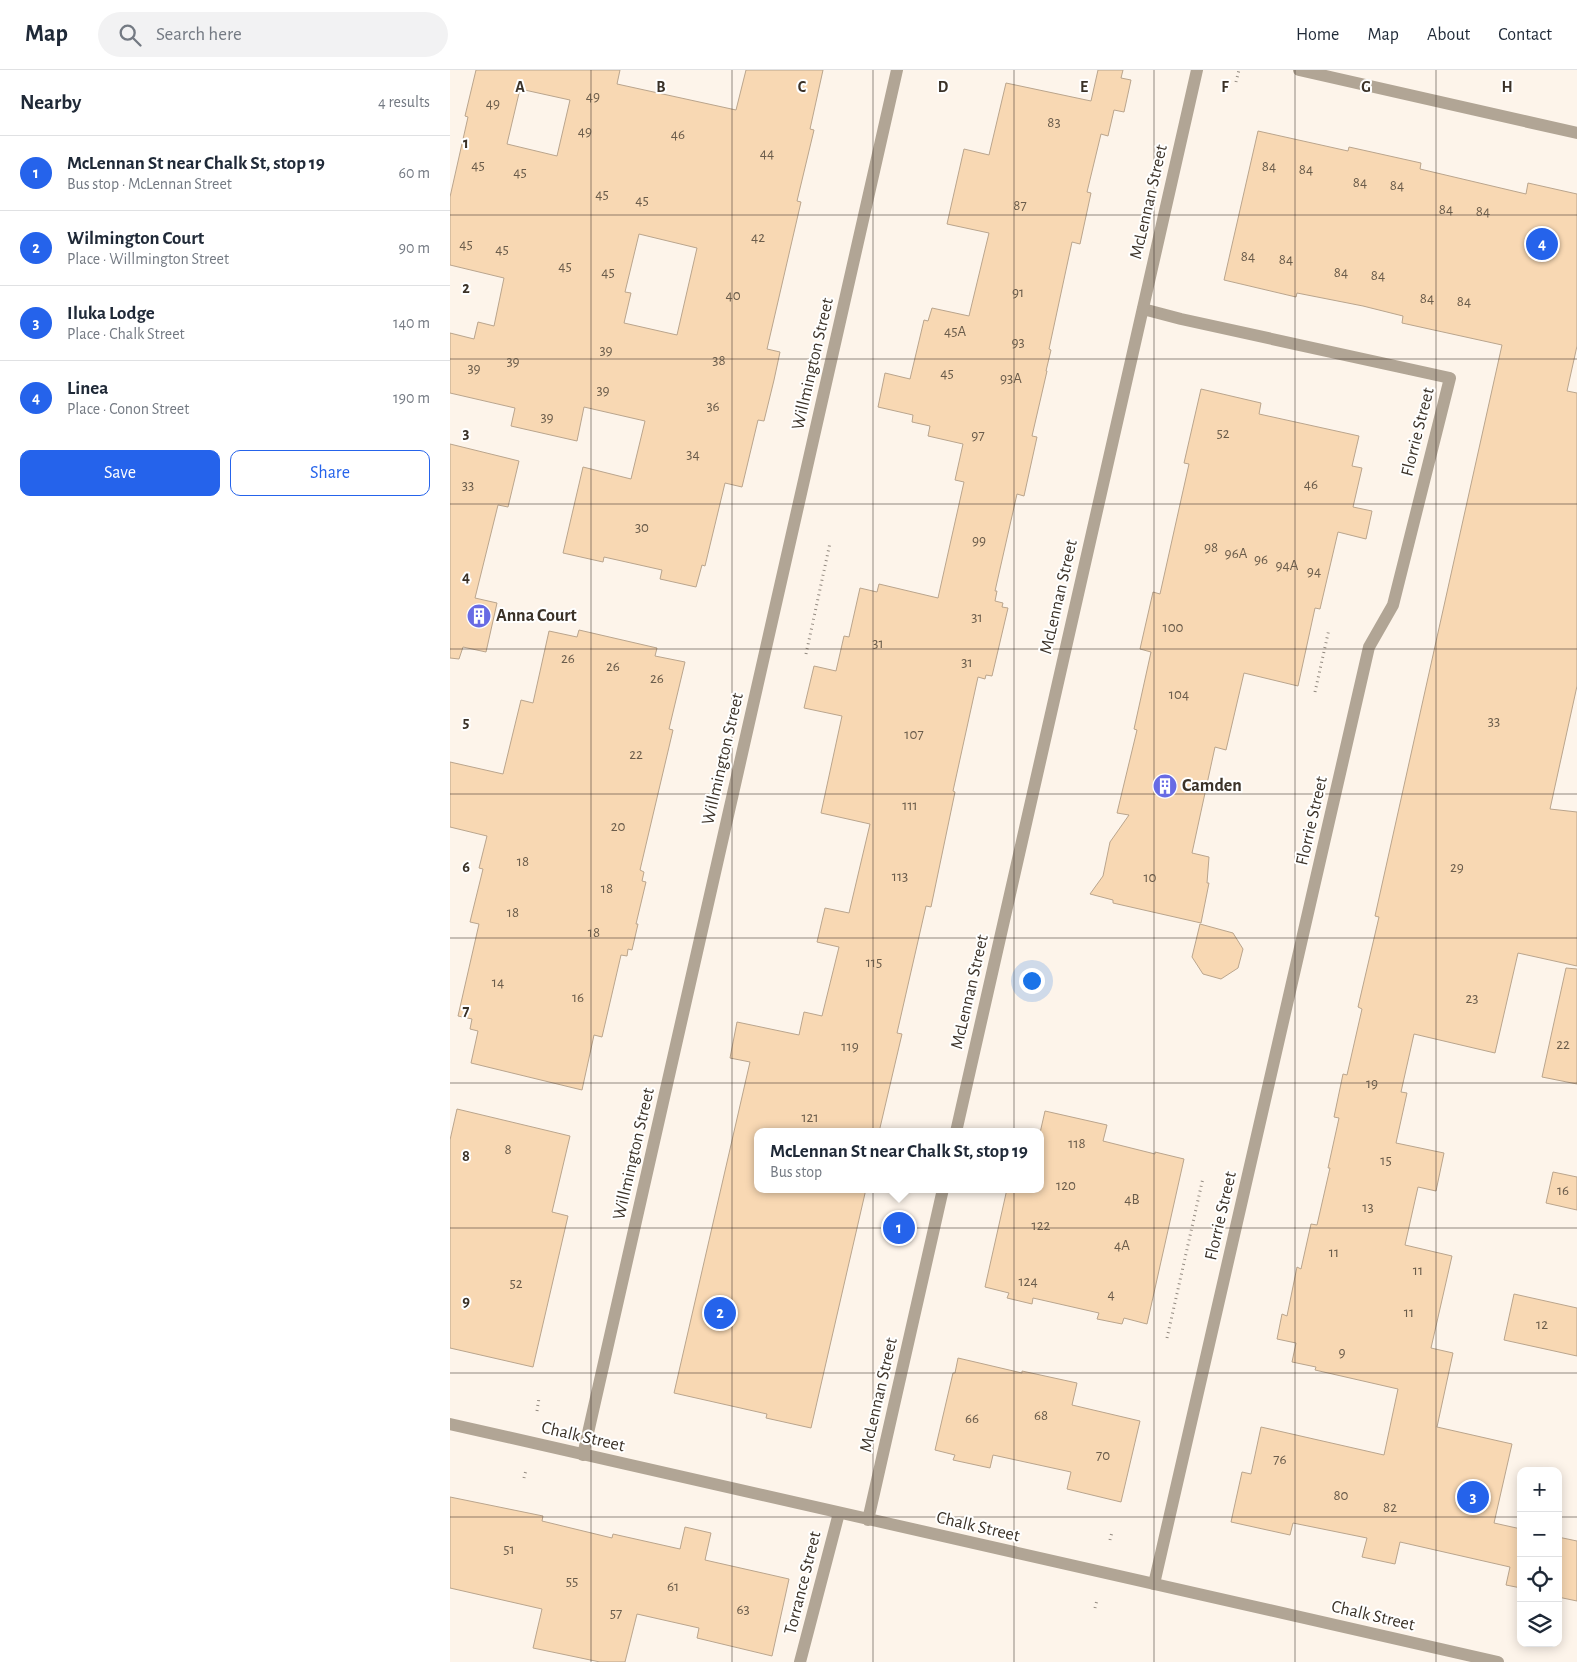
<!DOCTYPE html>
<html lang="en">
<head>
<meta charset="utf-8">
<style>
	:root { --surface:#fff; --page:#f2f2f3; --text:#1f2937; --muted:#747a83; --line:#e0e1e3; --accent:#2563eb }
	body { margin:0; font-family:"Alegreya Sans",sans-serif; background:var(--page); color:var(--text) }
	.controls { position:absolute; right:15px; bottom:15px; display:grid; overflow:hidden; border-radius:10px; box-shadow:0 2px 12px #0003 }
	.controls button { width:45px; height:45px; display:grid; place-items:center; padding:0; border:0; border-bottom:1px solid var(--line); background:var(--surface); color:var(--text); font:25px sans-serif }
	.you { position:absolute; left:581px; top:910px; width:18px; height:18px; margin:-12px; border:4px solid #fff; border-radius:50%; background:#1a73e8; box-shadow:0 0 0 8px #1a73e833 }
	.badge { display:grid; place-items:center; width:32px; height:32px; border-radius:50%; background:var(--accent); color:#fff; font-size:16px; font-weight:700 }
	.pin { position:absolute; translate:-50% -50%; border:2px solid #fff; box-shadow:0 1px 5px #0006 }
	.popup { position:absolute; left:304px; top:1058px; width:290px; height:65px; box-sizing:border-box; display:grid; place-content:center; border-radius:10px; background:var(--surface); filter:drop-shadow(0 1px 4px #0005); font-size:16px; white-space:nowrap; color:var(--muted) }
	.popup b { font-size:19px; color:var(--text) }
	.popup::after { content:''; position:absolute; left:50%; top:100%; margin-left:-10px; border:10px solid transparent; border-top-color:var(--surface) }
	.list { margin:0; padding:0; list-style:none }
	h2 { display:flex; justify-content:space-between; align-items:center; height:65px; margin:0; padding:0 20px; font-size:21px }
	h2 small { font-size:16px; font-weight:400; color:var(--muted) }
	.list li { display:grid; grid-template-columns:32px 1fr auto; gap:15px; align-items:center; box-sizing:border-box; height:75px; padding:0 20px; border-top:1px solid var(--line) }
	.list b { display:block; font-size:19px; white-space:nowrap }
	.list p { margin:0; font-size:16px; white-space:nowrap; color:var(--muted) }
	.list em { font-size:16px; font-style:normal; color:var(--muted) }
	.actions { display:flex; gap:10px; padding:15px 20px }
	.actions a { flex:1; padding:11px 0; border:1px solid var(--accent); border-radius:10px; text-align:center; font-size:18px; color:var(--accent) }
	.actions .main { background:var(--accent); color:#fff }
	.icon { flex:none; width:28px; height:28px; fill:none; stroke:currentColor; stroke-width:2; stroke-linecap:round; stroke-linejoin:round }
	.map { position:relative; flex:none; width:1127px; height:1592px; overflow:hidden }
	header { display:flex; align-items:center; gap:30px; box-sizing:border-box; height:70px; padding:0 25px; background:var(--surface); border-bottom:1px solid var(--line) }
	header strong { font-size:24px }
	nav { display:flex; gap:28px; margin-inline-start:auto; font-size:18px }
	.search { width:350px; height:45px; background:var(--page); display:flex; align-items:center; gap:12px; box-sizing:border-box; padding:0 18px; border-radius:28px; color:var(--muted); font-size:19px }
	main { display:flex }
	aside { flex:1; background:var(--surface) }
	.map>svg:first-child { display:block }
</style>
</head>
<body>
<header>
<strong>Map</strong>
<div class="search"><svg class="icon" aria-label="search" viewBox="0 0 24 24"><circle cx="10" cy="10" r="6"/><path d="M15 15l6 6"/></svg>Search here</div>
<nav><a>Home</a><a>Map</a><a>About</a><a>Contact</a></nav>
</header>
<main>
<aside>
<h2>Nearby<small>4 results</small></h2>
<ul class="list">
<li><span class="badge">1</span><div><b>McLennan St near Chalk St, stop 19</b><p>Bus stop · McLennan Street</p></div><em>60 m</em></li>
<li><span class="badge">2</span><div><b>Wilmington Court</b><p>Place · Willmington Street</p></div><em>90 m</em></li>
<li><span class="badge">3</span><div><b>Iluka Lodge</b><p>Place · Chalk Street</p></div><em>140 m</em></li>
<li><span class="badge">4</span><div><b>Linea</b><p>Place · Conon Street</p></div><em>190 m</em></li>
</ul>
<div class="actions"><a class="main">Save</a><a>Share</a></div>
</aside>
<div class="map">
<svg width="1127" height="1592" viewBox="0 0 1127 1592">
	<rect width="100%" height="100%" fill="#fdf4ea"/>
	<!-- building -->
	<path fill="#f8d8b3" stroke="#baa58d" fill-rule="evenodd" d="M 26,0 L 170,0 L 167,14 L 286,40 L 296,0 L 373,0 L 360,59 L 364,60 L 347,131 L 351,132 L 317,279 L 330,282 L 324,310 L 314,351 L 308,350 L 292,417 L 275,413 L 255,496 L 252,495 L 246,517 L 210,509 L 212,500 L 154,487 L 153,492 L 113,483 L 133,397 L 181,409 L 195,351 L 134,337 L 127,371 L 61,356 L 65,338 L 0,323 L 0,263 L 24,269 L 28,252 L 44,256 L 54,208 L 0,195 L 0,127 L 18,47 L 15,46 ZM 70,19 L 120,30 L 107,86 L 57,74 ZM 189,164 L 247,178 L 227,265 L 174,253 L 181,223 L 175,222 Z
		M 648,0 L 673,0 L 671,8 L 681,10 L 674,42 L 664,40 L 658,66 L 651,64 L 637,122 L 641,123 L 630,174 L 622,172 L 599,279 L 601,280 L 596,301 L 597,301 L 582,366 L 587,367 L 574,426 L 567,424 L 545,521 L 547,521 L 545,531 L 553,533 L 552,537 L 558,538 L 542,606 L 536,605 L 535,609 L 528,607 L 503,721 L 505,722 L 481,837 L 476,836 L 447,963 L 452,964 L 429,1062 L 308,1062 L 308,1119 L 416,1119 L 361,1358 L 316,1348 L 317,1344 L 224,1323 L 300,992 L 280,988 L 287,952 L 349,965 L 354,942 L 372,946 L 389,877 L 367,872 L 375,838 L 399,843 L 420,754 L 371,743 L 392,646 L 354,638 L 364,596 L 386,601 L 394,566 L 399,567 L 410,518 L 427,522 L 429,514 L 488,528 L 514,412 L 505,410 L 513,374 L 478,366 L 480,356 L 462,352 L 463,345 L 428,337 L 435,303 L 460,309 L 474,250 L 478,251 L 482,238 L 519,246 L 539,163 L 497,154 L 514,79 L 539,85 L 556,13 L 641,31 Z
		M 808,61 L 898,81 L 899,77 L 971,93 L 970,99 L 1076,124 L 1078,113 L 1127,124 L 1127,276 L 1117,321 L 1127,323 L 1127,616 L 1100,739 L 1127,742 L 1127,896 L 1068,883 L 1045,983 L 964,964 L 951,1022 L 957,1023 L 946,1073 L 994,1083 L 986,1121 L 968,1117 L 955,1175 L 1002,1186 L 981,1278 L 1003,1283 L 987,1357 L 1062,1374 L 1044,1453 L 1071,1459 L 1071,1518 L 1056,1515 L 1060,1497 L 950,1472 L 945,1494 L 912,1487 L 917,1468 L 843,1453 L 840,1465 L 781,1452 L 792,1402 L 801,1404 L 811,1357 L 934,1385 L 948,1319 L 865,1300 L 866,1297 L 842,1292 L 846,1273 L 827,1269 L 832,1244 L 837,1246 L 847,1197 L 851,1199 L 861,1154 L 867,1155 L 880,1098 L 878,1098 L 889,1048 L 884,1047 L 893,1004 L 897,1005 L 912,939 L 908,937 L 929,847 L 925,846 L 1052,275 L 952,253 L 953,246 L 913,236 L 847,223 L 846,227 L 774,210 Z
		M 751,319 L 811,333 L 809,344 L 909,366 L 902,396 L 912,398 L 903,437 L 922,441 L 916,469 L 888,462 L 870,539 L 865,538 L 848,616 L 794,603 L 776,680 L 765,677 L 742,783 L 759,787 L 757,813 L 759,813 L 751,853 L 663,833 L 663,830 L 640,824 L 653,806 L 660,772 L 679,745 L 667,743 L 687,660 L 684,659 L 701,582 L 690,579 L 703,522 L 710,524 L 739,394 L 734,393 Z
		M 0,374 L 69,391 L 58,437 L 48,435 L 25,528 L 47,533 L 36,582 L 13,577 L 9,589 L 0,588 Z
		M 129,560 L 207,578 L 205,586 L 235,592 L 219,659 L 223,660 L 190,800 L 194,802 L 192,811 L 196,812 L 186,854 L 188,854 L 182,880 L 178,879 L 177,886 L 171,885 L 152,967 L 144,965 L 132,1020 L 21,993 L 28,961 L 20,959 L 22,949 L 8,946 L 29,854 L 20,852 L 33,799 L 29,798 L 37,766 L 0,757 L 0,692 L 53,704 L 71,630 L 83,633 L 99,561 L 127,567 Z
		M 750,854 L 783,863 L 793,879 L 788,898 L 771,909 L 753,904 L 742,887 Z
		M 1116,898 L 1127,899 L 1127,1014 L 1092,1007 Z
		M 7,1039 L 120,1066 L 102,1142 L 118,1146 L 83,1297 L 0,1278 L 0,1070 Z
		M 595,1041 L 657,1055 L 653,1071 L 705,1084 L 705,1082 L 734,1089 L 697,1254 L 674,1248 L 672,1254 L 647,1249 L 649,1243 L 583,1228 L 582,1234 L 557,1228 L 559,1223 L 535,1217 L 557,1119 L 590,1119 L 590,1063 Z
		M 1103,1102 L 1127,1107 L 1127,1140 L 1096,1133 Z
		M 1064,1224 L 1127,1238 L 1127,1286 L 1054,1270 Z
		M 508,1288 L 572,1303 L 572,1301 L 627,1313 L 622,1335 L 690,1351 L 671,1432 L 617,1419 L 621,1402 L 543,1385 L 540,1398 L 503,1390 L 505,1385 L 485,1380 L 503,1303 L 505,1303 Z
		M 0,1427 L 93,1446 L 92,1451 L 162,1468 L 163,1464 L 230,1479 L 235,1457 L 261,1463 L 255,1490 L 339,1509 L 322,1586 L 247,1568 L 249,1558 L 187,1544 L 175,1592 L 150,1592 L 83,1578 L 92,1539 L 0,1518 Z
		M 1108,1467 L 1127,1471 L 1127,1531 L 1108,1527 Z"/>
	<g fill="none" stroke-linecap="round" stroke-linejoin="round">
		<!-- path -->
		<path stroke="#938a80" stroke-width="3" stroke-dasharray="1 4" stroke-linecap="butt" d="M 786,12 L 789,0
			M 356,584 L 380,473
			M 865,622 L 879,559
			M 717,1268 L 753,1108
			M 87,1341 L 89,1328
			M 74,1408 L 76,1400
			M 660,1470 L 662,1462
			M 645,1538 L 647,1530"/>
		<!-- minor -->
		<path stroke="#b1a595" stroke-width="12" d="M 849,0 L 1127,63
			M 693,239 L 731,249 L 1000,308 L 943,535 L 919,577 L 704,1514
			M 133,1385 L 447,0
			M 350,1592 L 389,1443"/>
		<!-- tertiary -->
		<path stroke="#b1a595" stroke-width="12" d="M 506,1062 L 747,0
			M 0,1354 L 1048,1592
			M 418,1450 L 493,1119"/>
	</g>
	<!-- grid -->
	<path fill="none" stroke="#3b3228" stroke-width="1" stroke-opacity="0.55" d="M 141,0 L 141,1592M 282,0 L 282,1592M 423,0 L 423,1592M 564,0 L 564,1592M 704,0 L 704,1592M 845,0 L 845,1592M 986,0 L 986,1592M 0,145 L 1127,145M 0,289 L 1127,289M 0,434 L 1127,434M 0,579 L 1127,579M 0,724 L 1127,724M 0,868 L 1127,868M 0,1013 L 1127,1013M 0,1158 L 1127,1158M 0,1303 L 1127,1303M 0,1447 L 1071,1447M 1108,1447 L 1127,1447"/>
	<!-- icons -->
	<defs>
		<symbol id="building-disc" viewBox="-11 -11 22 22"><circle r="9.5" fill="#686be4" stroke="#fff"/><path d="M-4-6H4V6H1V3H-1V6H-4ZM-2.5-4.3h1.7v1.8h-1.7ZM.8-4.3h1.7v1.8H.8ZM-2.5-1h1.7V.8h-1.7ZM.8-1h1.7V.8H.8Z" fill="#fff"/></symbol>
	</defs>
	<g fill-rule="evenodd">
		<use href="#building-disc" x="15" y="532" width="28" height="28"/>
		<use href="#building-disc" x="701" y="702" width="28" height="28"/>
	</g>
	<g text-anchor="middle" dominant-baseline="central" stroke-width="4" stroke-linejoin="round" paint-order="stroke">
		<!-- number labels -->
		<g font-size="15" fill="#6a5c4b">
			<text x="143" y="26">49</text>
			<text x="43" y="33">49</text>
			<text x="604" y="52">83</text>
			<text x="135" y="61">49</text>
			<text x="228" y="64">46</text>
			<text x="317" y="83">44</text>
			<text x="28" y="95">45</text>
			<text x="819" y="96">84</text>
			<text x="856" y="99">84</text>
			<text x="70" y="102">45</text>
			<text x="910" y="112">84</text>
			<text x="947" y="115">84</text>
			<text x="152" y="124">45</text>
			<text x="192" y="130">45</text>
			<text x="570" y="135">87</text>
			<text x="996" y="139">84</text>
			<text x="1033" y="141">84</text>
			<text x="308" y="167">42</text>
			<text x="16" y="174">45</text>
			<text x="52" y="179">45</text>
			<text x="798" y="186">84</text>
			<text x="836" y="189">84</text>
			<text x="115" y="196">45</text>
			<text x="158" y="202">45</text>
			<text x="891" y="202">84</text>
			<text x="928" y="205">84</text>
			<text x="568" y="222">91</text>
			<text x="283" y="225">40</text>
			<text x="977" y="228">84</text>
			<text x="1014" y="231">84</text>
			<text x="505" y="261">45A</text>
			<text x="568" y="272">93</text>
			<text x="156" y="280">39</text>
			<text x="269" y="290">38</text>
			<text x="63" y="291">39</text>
			<text x="24" y="298">39</text>
			<text x="497" y="303">45</text>
			<text x="561" y="308">93A</text>
			<text x="153" y="320">39</text>
			<text x="263" y="336">36</text>
			<text x="97" y="347">39</text>
			<text x="773" y="363">52</text>
			<text x="528" y="365">97</text>
			<text x="243" y="384">34</text>
			<text x="861" y="414">46</text>
			<text x="18" y="415">33</text>
			<text x="192" y="457">30</text>
			<text x="529" y="470">99</text>
			<text x="761" y="477">98</text>
			<text x="786" y="483">96A</text>
			<text x="811" y="489">96</text>
			<text x="837" y="495">94A</text>
			<text x="864" y="501">94</text>
			<text x="527" y="547">31</text>
			<text x="723" y="557">100</text>
			<text x="428" y="573">31</text>
			<text x="118" y="588">26</text>
			<text x="517" y="592">31</text>
			<text x="163" y="596">26</text>
			<text x="207" y="608">26</text>
			<text x="729" y="624">104</text>
			<text x="1044" y="651">33</text>
			<text x="464" y="664">107</text>
			<text x="186" y="684">22</text>
			<text x="460" y="735">111</text>
			<text x="168" y="756">20</text>
			<text x="73" y="791">18</text>
			<text x="1007" y="797">29</text>
			<text x="450" y="806">113</text>
			<text x="700" y="807">10</text>
			<text x="157" y="818">18</text>
			<text x="63" y="842">18</text>
			<text x="144" y="862">18</text>
			<text x="424" y="892">115</text>
			<text x="48" y="912">14</text>
			<text x="128" y="927">16</text>
			<text x="1022" y="928">23</text>
			<text x="1113" y="974">22</text>
			<text x="400" y="976">119</text>
			<text x="922" y="1013">19</text>
			<text x="360" y="1047">121</text>
			<text x="627" y="1073">118</text>
			<text x="58" y="1079">8</text>
			<text x="936" y="1090">15</text>
			<text x="616" y="1115">120</text>
			<text x="1113" y="1120">16</text>
			<text x="682" y="1129">4B</text>
			<text x="918" y="1137">13</text>
			<text x="591" y="1155">122</text>
			<text x="672" y="1175">4A</text>
			<text x="884" y="1182">11</text>
			<text x="968" y="1200">11</text>
			<text x="578" y="1211">124</text>
			<text x="66" y="1213">52</text>
			<text x="661" y="1224">4</text>
			<text x="959" y="1242">11</text>
			<text x="1092" y="1254">12</text>
			<text x="892" y="1282">9</text>
			<text x="591" y="1345">68</text>
			<text x="522" y="1348">66</text>
			<text x="653" y="1385">70</text>
			<text x="830" y="1389">76</text>
			<text x="891" y="1425">80</text>
			<text x="940" y="1437">82</text>
			<text x="59" y="1479">51</text>
			<text x="122" y="1511">55</text>
			<text x="223" y="1516">61</text>
			<text x="293" y="1539">63</text>
			<text x="166" y="1543">57</text>
		</g>
		<!-- street labels -->
		<g font-size="18" fill="#3b3228" stroke="#fff">
			<text transform="translate(699 132) rotate(-77)">McLennan Street</text>
			<text transform="translate(363 294) rotate(-77)">Willmington Street</text>
			<text transform="translate(968 362) rotate(-76)">Florrie Street</text>
			<text transform="translate(609 527) rotate(-77)">McLennan Street</text>
			<text transform="translate(273 689) rotate(-77)">Willmington Street</text>
			<text transform="translate(862 751) rotate(-77)">Florrie Street</text>
			<text transform="translate(520 922) rotate(-77)">McLennan Street</text>
			<text transform="translate(184 1084) rotate(-77)">Willmington Street</text>
			<text transform="translate(771 1146) rotate(-77)">Florrie Street</text>
			<text transform="translate(429 1325) rotate(-77)">McLennan Street</text>
			<text transform="translate(133 1367) rotate(13)">Chalk Street</text>
			<text transform="translate(528 1457) rotate(13)">Chalk Street</text>
			<text transform="translate(353 1513) rotate(-76)">Torrance Street</text>
			<text transform="translate(923 1546) rotate(13)">Chalk Street</text>
		</g>
		<!-- poi labels -->
		<g font-size="18" font-weight="bold" fill="#3b3228" stroke="#fff" text-anchor="start">
			<text x="46" y="546">Anna Court</text>
			<text x="732" y="716">Camden</text>
		</g>
	</g>
	<g font-size="16" text-anchor="middle" font-weight="bold" fill="#3b3228" stroke="#fff" stroke-width="4" stroke-linejoin="round" paint-order="stroke">
		<text x="70" y="22">A</text>
		<text x="211" y="22">B</text>
		<text x="352" y="22">C</text>
		<text x="493" y="22">D</text>
		<text x="634" y="22">E</text>
		<text x="775" y="22">F</text>
		<text x="916" y="22">G</text>
		<text x="1057" y="22">H</text>
		<text x="16" y="78">1</text>
		<text x="16" y="223">2</text>
		<text x="16" y="368">3</text>
		<text x="16" y="512">4</text>
		<text x="16" y="657">5</text>
		<text x="16" y="802">6</text>
		<text x="16" y="946">7</text>
		<text x="16" y="1091">8</text>
		<text x="16" y="1236">9</text>
	</g>
</svg>
<div class="controls">
<button>+</button>
<button>−</button>
<button><svg class="icon" aria-label="locate" viewBox="0 0 24 24"><circle cx="12" cy="12" r="6"/><path d="M12 2v4M12 18v4M2 12h4M18 12h4"/></svg></button>
<button><svg class="icon" aria-label="layers" viewBox="0 0 24 24"><path d="M12 4l9 5-9 5-9-5zM3 14l9 5 9-5"/></svg></button>
</div>
<div class="you"></div>
<div class="pin badge" style="left:449px;top:1158px">1</div>
<div class="popup"><b>McLennan St near Chalk St, stop 19</b>Bus stop</div>
<div class="pin badge" style="left:270px;top:1243px">2</div>
<div class="pin badge" style="left:1023px;top:1427px">3</div>
<div class="pin badge" style="left:1092px;top:174px">4</div>
</div>
</main>
</body>
</html>
